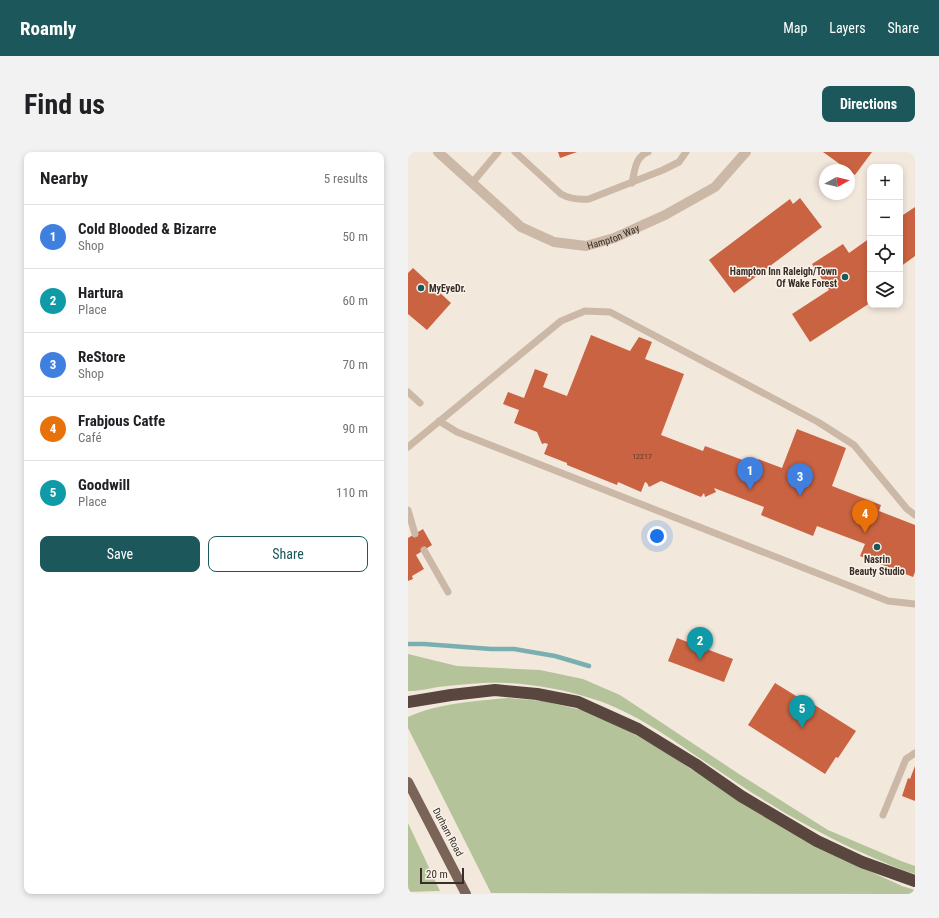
<!DOCTYPE html>
<html lang="en">
<head>
<meta charset="utf-8">
<style>
	:root { --surface:#fff; --page:#f2f2f2; --text:#202124; --muted:#757577; --line:#e0e0e0; --accent:#1c575b }
	body { margin:0; font-family:"Roboto Condensed",sans-serif; background:var(--page); color:var(--text) }
	.controls { position:absolute; right:12px; top:12px; display:grid; overflow:hidden; border-radius:8px; box-shadow:0 2px 6px #0003 }
	.controls button { width:36px; height:36px; display:grid; place-items:center; padding:0; border:0; border-bottom:1px solid var(--line); background:var(--surface); color:var(--text); font:20px sans-serif }
	.compass { position:absolute; left:411px; top:12px; width:36px; height:36px; border-radius:50%; background:var(--surface); box-shadow:0 2px 6px #0003; rotate:82deg }
	.scale { position:absolute; left:12px; bottom:10px; width:44px; box-sizing:border-box; padding-left:4px; border:2px solid #382d28; border-top:0; font-size:11px; line-height:14px; white-space:nowrap; color:#382d28; -webkit-text-stroke:3px #faf2e8; paint-order:stroke }
	.you { position:absolute; left:249px; top:384px; width:14px; height:14px; margin:-10px; border:3px solid #fff; border-radius:50%; background:#1a73e8; box-shadow:0 0 0 6px #1a73e833 }
	.badge { display:grid; place-items:center; width:26px; height:26px; border-radius:50%; background:var(--accent); color:#fff; font-size:13px; font-weight:700 }
	.pin { position:absolute; translate:-50% -33px; filter:drop-shadow(0 1px 2px #0008) }
	.pin::after { content:''; position:absolute; top:21px; width:14px; height:12px; background:inherit; clip-path:polygon(0 0,100% 0,50% 100%) }
	.list { margin:0; padding:0; list-style:none }
	h2 { display:flex; justify-content:space-between; align-items:center; height:52px; margin:0; padding:0 16px; font-size:17px }
	h2 small { font-size:13px; font-weight:400; color:var(--muted) }
	.list li { display:grid; grid-template-columns:26px 1fr auto; gap:12px; align-items:center; box-sizing:border-box; height:64px; padding:0 16px; border-top:1px solid var(--line) }
	.list b { display:block; font-size:15px; white-space:nowrap }
	.list p { margin:0; font-size:13px; white-space:nowrap; color:var(--muted) }
	.list em { font-size:13px; font-style:normal; color:var(--muted) }
	.actions { display:flex; gap:8px; padding:12px 16px }
	.actions a { flex:1; padding:9px 0; border:1px solid var(--accent); border-radius:8px; text-align:center; font-size:14px; color:var(--accent) }
	.actions .main { background:var(--accent); color:#fff }
	.icon { flex:none; width:22px; height:22px; fill:none; stroke:currentColor; stroke-width:2; stroke-linecap:round; stroke-linejoin:round }
	.map { position:relative; flex:none; width:507px; height:742px; overflow:hidden; border-radius:8px }
	header { display:flex; align-items:center; gap:24px; box-sizing:border-box; height:56px; padding:0 20px; background:var(--accent); color:#fff }
	header strong { font-size:19px }
	nav { display:flex; gap:22px; margin-inline-start:auto; font-size:14px }
	.intro { display:flex; align-items:center; justify-content:space-between; box-sizing:border-box; height:96px; padding:0 24px }
	h1 { margin:0; font-size:28px }
	.button { padding:10px 18px; border-radius:8px; background:var(--accent); color:#fff; font-size:14px; font-weight:700 }
	main { display:flex; gap:24px; padding:0 24px }
	aside { flex:1; background:var(--surface); border-radius:8px; box-shadow:0 2px 6px #0003 }
	.map>svg:first-child { display:block }
</style>
</head>
<body>
<header>
<strong>Roamly</strong>
<nav><a>Map</a><a>Layers</a><a>Share</a></nav>
</header>
<div class="intro"><h1>Find us</h1><a class="button">Directions</a></div>
<main>
<aside>
<h2>Nearby<small>5 results</small></h2>
<ul class="list">
<li><span class="badge" style="background:#3f7fe0">1</span><div><b>Cold Blooded &amp; Bizarre</b><p>Shop</p></div><em>50 m</em></li>
<li><span class="badge" style="background:#0f9aa8">2</span><div><b>Hartura</b><p>Place</p></div><em>60 m</em></li>
<li><span class="badge" style="background:#3f7fe0">3</span><div><b>ReStore</b><p>Shop</p></div><em>70 m</em></li>
<li><span class="badge" style="background:#e8710a">4</span><div><b>Frabjous Catfe</b><p>Café</p></div><em>90 m</em></li>
<li><span class="badge" style="background:#0f9aa8">5</span><div><b>Goodwill</b><p>Place</p></div><em>110 m</em></li>
</ul>
<div class="actions"><a class="main">Save</a><a>Share</a></div>
</aside>
<div class="map">
<svg width="507" height="742" viewBox="0 0 507 742">
	<rect width="100%" height="100%" fill="#f3e8dc"/>
	<!-- green -->
	<path fill="#b5c39b" d="M 0,502 L 49,514 L 132,518 L 175,527 L 212,543 L 331,622 L 420,678 L 493,709 L 507,714 L 507,722 C 490,717 473,709 457,702 C 403,678 357,650 308,617 C 268,591 230,561 185,547 C 153,536 108,529 75,531 C 60,532 45,533 30,535 C 19,537 11,539 0,539 Z
		M 100,546 L 135,549 L 178,559 L 216,576 L 257,600 L 309,634 L 424,702 L 494,734 L 507,738 L 507,742 L 83,741 L 0,576 L 0,565 C 31,551 67,549 100,546 Z
		M 0,671 L 32,739 L 0,740 Z"/>
	<g fill="none" stroke-linecap="round" stroke-linejoin="round">
		<!-- stream -->
		<path stroke="#79afb1" stroke-width="4.5" d="M 0,492 L 16,492 L 83,497 L 106,497 L 147,504 L 181,514"/>
	</g>
	<!-- building -->
	<path fill="#ca6342" d="M 150,0 L 169,0 L 152,6 Z
		M 415,0 L 464,0 L 447,23 Z
		M 392,46 L 414,75 L 326,141 L 301,108 L 382,47 L 385,52 Z
		M 507,55 L 507,104 L 492,115 L 492,65 Z
		M 462,86 L 462,151 L 402,190 L 384,162 L 421,138 L 404,112 L 435,92 L 441,101 Z
		M 5,116 L 43,151 L 19,178 L 0,162 L 0,121 Z
		M 183,183 L 222,199 L 231,185 L 244,190 L 237,207 L 276,222 L 253,283 L 295,299 L 297,294 L 348,313 L 350,307 L 374,316 L 389,277 L 438,296 L 424,334 L 473,353 L 471,359 L 507,373 L 507,420 L 505,425 L 452,404 L 457,392 L 409,374 L 405,384 L 353,363 L 356,355 L 306,336 L 308,340 L 297,345 L 296,341 L 293,345 L 253,329 L 241,335 L 239,331 L 237,330 L 233,340 L 210,330 L 209,333 L 159,313 L 159,311 L 136,302 L 140,292 L 137,291 L 134,292 L 129,280 L 106,271 L 111,258 L 95,252 L 100,240 L 116,246 L 127,217 L 140,222 L 135,235 L 159,244 Z
		M 15,377 L 24,393 L 8,403 L 16,417 L 4,424 L 5,427 L 0,429 L 0,386 Z
		M 269,486 L 293,495 L 295,491 L 302,494 L 301,498 L 325,507 L 316,530 L 260,509 Z
		M 367,531 L 393,547 L 394,545 L 448,579 L 430,606 L 428,605 L 417,622 L 340,573 Z
		M 507,614 L 507,649 L 494,644 L 500,626 L 502,627 Z"/>
	<g fill="none" stroke-linecap="round" stroke-linejoin="round">
		<!-- service -->
		<path stroke="#ccb8a7" stroke-width="7" d="M 107,0 L 153,42 C 162,47 170,48 181,47 L 255,18 L 271,10 L 278,0
			M 64,31 L 90,0
			M 224,31 C 227,18 227,5 240,0
			M 0,240 L 12,251
			M 31,269 L 49,280 L 480,449 L 507,452
			M 0,295 L 153,169 L 177,159 L 202,160 L 410,270 L 446,293 L 499,357 L 507,363
			M 0,358 L 7,382
			M 16,398 L 40,440
			M 475,663 L 498,607 L 507,601"/>
		<!-- minor -->
		<path stroke="#ccb8a7" stroke-width="10" id="s1" d="M 30,0 L 113,75 L 146,90 L 178,94 L 206,86 L 257,63 L 307,35 L 338,0"/>
		<!-- primary -->
		<path stroke="#7a6458" stroke-width="10" d="M 0,630 L 58,742"/>
		<!-- motorway -->
		<path stroke="#59473f" stroke-width="12" d="M 0,550 L 43,543 L 87,538 L 129,542 L 170,550 L 230,577 L 287,612 L 333,644 L 409,689 L 454,710 L 507,729"/>
	</g>
	<!-- markers -->
	<g fill="#1c575b" stroke="#faf2e8" stroke-width="1.5">
		<circle cx="437" cy="125" r="4"/>
		<circle cx="13" cy="136" r="4"/>
		<circle cx="469" cy="395" r="4"/>
	</g>
	<g text-anchor="middle" dominant-baseline="central" stroke-width="3" stroke-linejoin="round" paint-order="stroke">
		<!-- number labels -->
		<g font-size="8" fill="#5c3a2e">
			<text x="234" y="304">12217</text>
		</g>
		<!-- street labels -->
		<g font-size="10" fill="#382d28" stroke="#faf2e8">
			<text stroke="none"><textPath href="#s1" startOffset="209">Hampton Way</textPath></text>
			<text transform="translate(40 680) rotate(62)">Durham Road</text>
		</g>
		<!-- poi labels -->
		<g font-size="10" font-weight="bold" fill="#382d28" stroke="#faf2e8" text-anchor="end">
			<text x="429" y="119">Hampton Inn Raleigh/Town<tspan x="429" dy="12">Of Wake Forest</tspan></text>
			<text x="21" y="136" text-anchor="start">MyEyeDr.</text>
			<text x="469" y="407" text-anchor="middle">Nasrin<tspan x="469" dy="12">Beauty Studio</tspan></text>
		</g>
	</g>
</svg>
<div class="controls">
<button>+</button>
<button>−</button>
<button><svg class="icon" aria-label="locate" viewBox="0 0 24 24"><circle cx="12" cy="12" r="6"/><path d="M12 2v4M12 18v4M2 12h4M18 12h4"/></svg></button>
<button><svg class="icon" aria-label="layers" viewBox="0 0 24 24"><path d="M12 4l9 5-9 5-9-5zM3 14l9 5 9-5"/></svg></button>
</div>
<svg class="compass" viewBox="-18 -18 36 36"><path d="M0-13l5 13h-10z" fill="#e53935"/><path d="M0 13l5-13h-10z" fill="#757577"/></svg>
<div class="scale">20 m</div>
<div class="you"></div>
<div class="pin badge" style="left:342px;top:338px;background:#3f7fe0">1</div>
<div class="pin badge" style="left:292px;top:508px;background:#0f9aa8">2</div>
<div class="pin badge" style="left:392px;top:344px;background:#3f7fe0">3</div>
<div class="pin badge" style="left:457px;top:381px;background:#e8710a">4</div>
<div class="pin badge" style="left:394px;top:576px;background:#0f9aa8">5</div>
</div>
</main>
</body>
</html>
